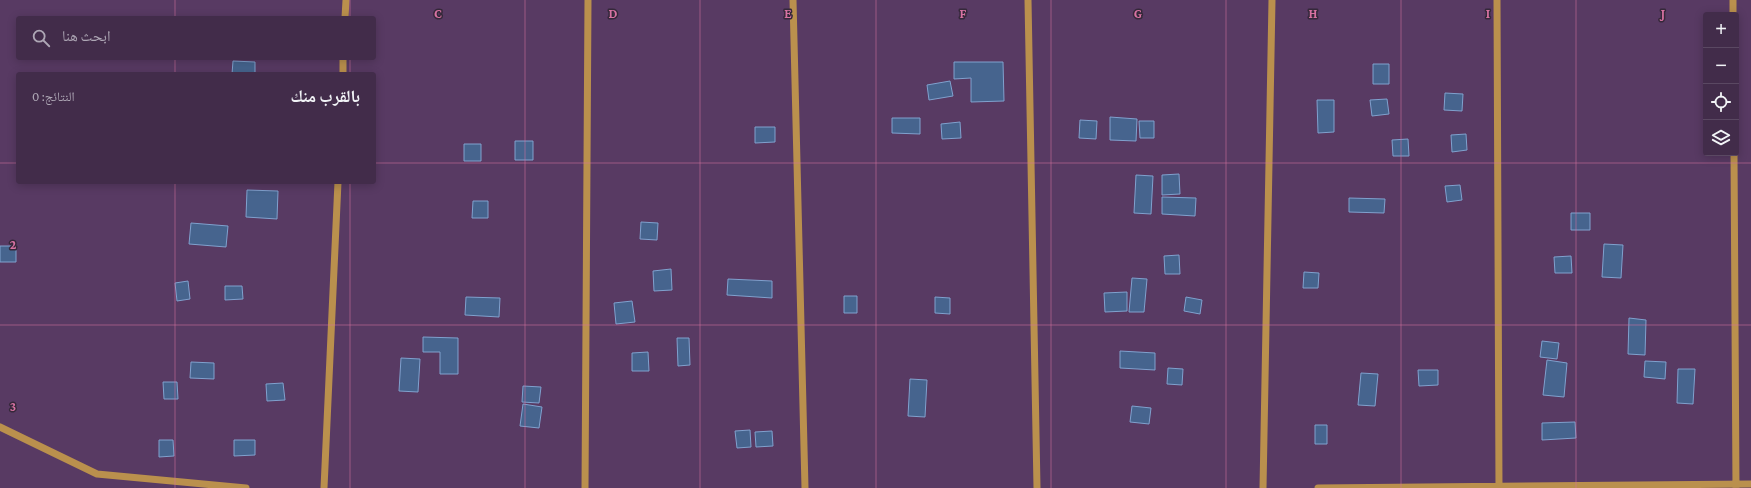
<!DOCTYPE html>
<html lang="ar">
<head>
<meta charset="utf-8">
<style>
	:root { --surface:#422c4a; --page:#493451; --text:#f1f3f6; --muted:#aea7b5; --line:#5a4862 }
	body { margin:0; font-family:"Crimson Pro","Noto Naskh Arabic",serif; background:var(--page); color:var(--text); direction:rtl }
	.controls { position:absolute; right:12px; top:12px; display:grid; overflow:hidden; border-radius:4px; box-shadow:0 2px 10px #0003 }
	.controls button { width:36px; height:36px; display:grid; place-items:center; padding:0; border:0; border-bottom:1px solid var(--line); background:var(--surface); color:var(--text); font:20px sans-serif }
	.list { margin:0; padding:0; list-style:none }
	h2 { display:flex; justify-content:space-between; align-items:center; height:52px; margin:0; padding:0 16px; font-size:17px }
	h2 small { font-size:13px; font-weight:400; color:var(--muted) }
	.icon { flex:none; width:22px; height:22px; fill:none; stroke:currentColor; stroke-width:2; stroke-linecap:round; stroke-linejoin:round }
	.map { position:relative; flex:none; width:1751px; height:488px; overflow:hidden; direction:ltr }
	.search { position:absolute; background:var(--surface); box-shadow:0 2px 10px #0003; left:16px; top:16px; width:360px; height:44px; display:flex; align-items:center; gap:10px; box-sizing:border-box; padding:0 14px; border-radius:4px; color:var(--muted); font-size:15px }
	.panel { position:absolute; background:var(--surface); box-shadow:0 2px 10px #0003; left:16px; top:72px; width:360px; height:112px; border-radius:4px; direction:rtl }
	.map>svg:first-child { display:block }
</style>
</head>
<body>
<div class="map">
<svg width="1751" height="488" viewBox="0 0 1751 488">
	<rect width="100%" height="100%" fill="#583a63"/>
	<!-- building -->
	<path fill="#46648e" stroke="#80a1ce" d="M 233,61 L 255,62 L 255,74 L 232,74 Z
		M 954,62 L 1003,62 L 1004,101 L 971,102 L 971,78 L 954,79 Z
		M 1373,64 L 1389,64 L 1389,84 L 1373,84 Z
		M 950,81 L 953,96 L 929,100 L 927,85 Z
		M 1445,93 L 1463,94 L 1462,111 L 1444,110 Z
		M 1387,99 L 1389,114 L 1372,116 L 1370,100 Z
		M 1317,100 L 1334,100 L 1334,132 L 1318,133 Z
		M 1110,117 L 1137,119 L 1136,141 L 1110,140 Z
		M 892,118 L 920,118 L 920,134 L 892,133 Z
		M 1080,120 L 1097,121 L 1096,139 L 1079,138 Z
		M 1139,121 L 1154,121 L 1154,138 L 1140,138 Z
		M 960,122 L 961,138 L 942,139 L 941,124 Z
		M 755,127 L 775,127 L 775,142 L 755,143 Z
		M 1466,134 L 1467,150 L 1452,152 L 1451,135 Z
		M 1408,139 L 1409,156 L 1393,156 L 1392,140 Z
		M 515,141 L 533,141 L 533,160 L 515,160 Z
		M 464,144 L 481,144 L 481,161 L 464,161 Z
		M 1179,174 L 1180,194 L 1162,195 L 1162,175 Z
		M 1136,175 L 1153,176 L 1151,214 L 1134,213 Z
		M 1460,185 L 1462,200 L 1447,202 L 1445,186 Z
		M 247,190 L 278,191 L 277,219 L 246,217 Z
		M 1162,197 L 1196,198 L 1195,216 L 1162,214 Z
		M 1349,198 L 1385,199 L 1384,213 L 1349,212 Z
		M 473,201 L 488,201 L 488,218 L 472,218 Z
		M 1571,213 L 1590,213 L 1590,230 L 1571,230 Z
		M 641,222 L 658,223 L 657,240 L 640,239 Z
		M 191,223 L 228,226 L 226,247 L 189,244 Z
		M 1604,244 L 1623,245 L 1621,278 L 1602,277 Z
		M 0,246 L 16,246 L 16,262 L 0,262 Z
		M 1179,255 L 1180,274 L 1165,274 L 1164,256 Z
		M 1571,256 L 1572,273 L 1555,273 L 1554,257 Z
		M 671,269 L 672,290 L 654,291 L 653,271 Z
		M 1304,272 L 1319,273 L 1318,288 L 1303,288 Z
		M 1132,278 L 1147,279 L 1144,312 L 1129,312 Z
		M 728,279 L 772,281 L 772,298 L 727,295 Z
		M 188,281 L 190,299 L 177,301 L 175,283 Z
		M 225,286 L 242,286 L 243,299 L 225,300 Z
		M 1127,292 L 1127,311 L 1105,312 L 1104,293 Z
		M 844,296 L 857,296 L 857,313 L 844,313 Z
		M 466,297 L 500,298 L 499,317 L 465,315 Z
		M 935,297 L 950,298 L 950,314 L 935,313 Z
		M 1186,297 L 1202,300 L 1200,314 L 1184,311 Z
		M 632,301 L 635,322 L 616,324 L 614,303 Z
		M 1629,318 L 1646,320 L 1645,355 L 1628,354 Z
		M 423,337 L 458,338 L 458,374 L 440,374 L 440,352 L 423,352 Z
		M 677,338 L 689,338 L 690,365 L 678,366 Z
		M 1542,341 L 1559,343 L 1557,359 L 1540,357 Z
		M 1120,351 L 1155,353 L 1155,370 L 1120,368 Z
		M 648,352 L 649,371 L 632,371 L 632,353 Z
		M 401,358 L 420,359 L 418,392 L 399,391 Z
		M 1547,360 L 1567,363 L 1564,397 L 1543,395 Z
		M 1645,361 L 1666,362 L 1665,379 L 1644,377 Z
		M 191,362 L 214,363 L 214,379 L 190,378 Z
		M 1168,368 L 1183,369 L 1182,385 L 1167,384 Z
		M 1678,369 L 1695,369 L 1693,404 L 1677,403 Z
		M 1418,370 L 1438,370 L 1438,385 L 1419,386 Z
		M 1361,373 L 1378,374 L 1375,406 L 1358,405 Z
		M 910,379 L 927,380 L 925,417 L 908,416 Z
		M 163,382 L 177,382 L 178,399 L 164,399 Z
		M 283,383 L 285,400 L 267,401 L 266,384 Z
		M 523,386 L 541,387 L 539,403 L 522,402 Z
		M 523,404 L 542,407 L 539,428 L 520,426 Z
		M 1132,406 L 1151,408 L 1149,424 L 1130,422 Z
		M 1575,422 L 1576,438 L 1542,440 L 1542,423 Z
		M 1315,425 L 1327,425 L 1327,444 L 1315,444 Z
		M 750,430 L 751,447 L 737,448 L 735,431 Z
		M 772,431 L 773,446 L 756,447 L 755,432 Z
		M 159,440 L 173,440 L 174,456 L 159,457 Z
		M 234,440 L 255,440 L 255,455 L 234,456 Z"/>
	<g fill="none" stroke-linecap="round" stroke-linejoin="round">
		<!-- minor -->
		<path stroke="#ba904d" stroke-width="7" d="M 793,0 L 805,488
			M 1028,0 L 1037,488
			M 1497,0 L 1499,488
			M 1733,0 L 1733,15
			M 345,18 L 346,0
			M 343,74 L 343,58
			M 1734,153 L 1736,488
			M 0,427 L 97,474 L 246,488
			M 324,488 L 338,182
			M 585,488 L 588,0
			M 1263,488 L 1272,0
			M 1318,488 L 1751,484"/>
	</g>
	<!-- grid -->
	<path fill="none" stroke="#d772a2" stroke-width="1" stroke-opacity="0.55" d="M 175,0 L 175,18M 350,0 L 350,18M 525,0 L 525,488M 700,0 L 700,488M 876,0 L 876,488M 1051,0 L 1051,488M 1226,0 L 1226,488M 1401,0 L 1401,488M 1576,0 L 1576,488M 175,58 L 175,74M 350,58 L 350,74M 0,163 L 18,163M 374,163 L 1751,163M 175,182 L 175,488M 350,182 L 350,488M 0,325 L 1751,325"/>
	<g font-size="13" text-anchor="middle" font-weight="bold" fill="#d772a2" stroke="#35283a" stroke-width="3" stroke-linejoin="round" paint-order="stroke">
		<text x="438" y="18">C</text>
		<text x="613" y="18">D</text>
		<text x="788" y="18">E</text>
		<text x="963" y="18">F</text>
		<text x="1138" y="18">G</text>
		<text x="1313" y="18">H</text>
		<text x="1488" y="18">I</text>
		<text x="1663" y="18">J</text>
		<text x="13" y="249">2</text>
		<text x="13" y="411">3</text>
	</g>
</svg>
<div class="controls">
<button>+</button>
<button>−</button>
<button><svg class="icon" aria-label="locate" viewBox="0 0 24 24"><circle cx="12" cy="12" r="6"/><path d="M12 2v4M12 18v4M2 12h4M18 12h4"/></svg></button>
<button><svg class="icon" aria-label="layers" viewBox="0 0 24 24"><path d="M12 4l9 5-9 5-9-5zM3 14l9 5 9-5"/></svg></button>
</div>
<div class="search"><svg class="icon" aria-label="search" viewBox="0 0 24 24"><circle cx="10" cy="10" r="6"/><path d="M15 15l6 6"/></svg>ابحث هنا</div>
<section class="panel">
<h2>بالقرب منك<small>النتائج: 0</small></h2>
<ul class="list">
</ul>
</section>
</div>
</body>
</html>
